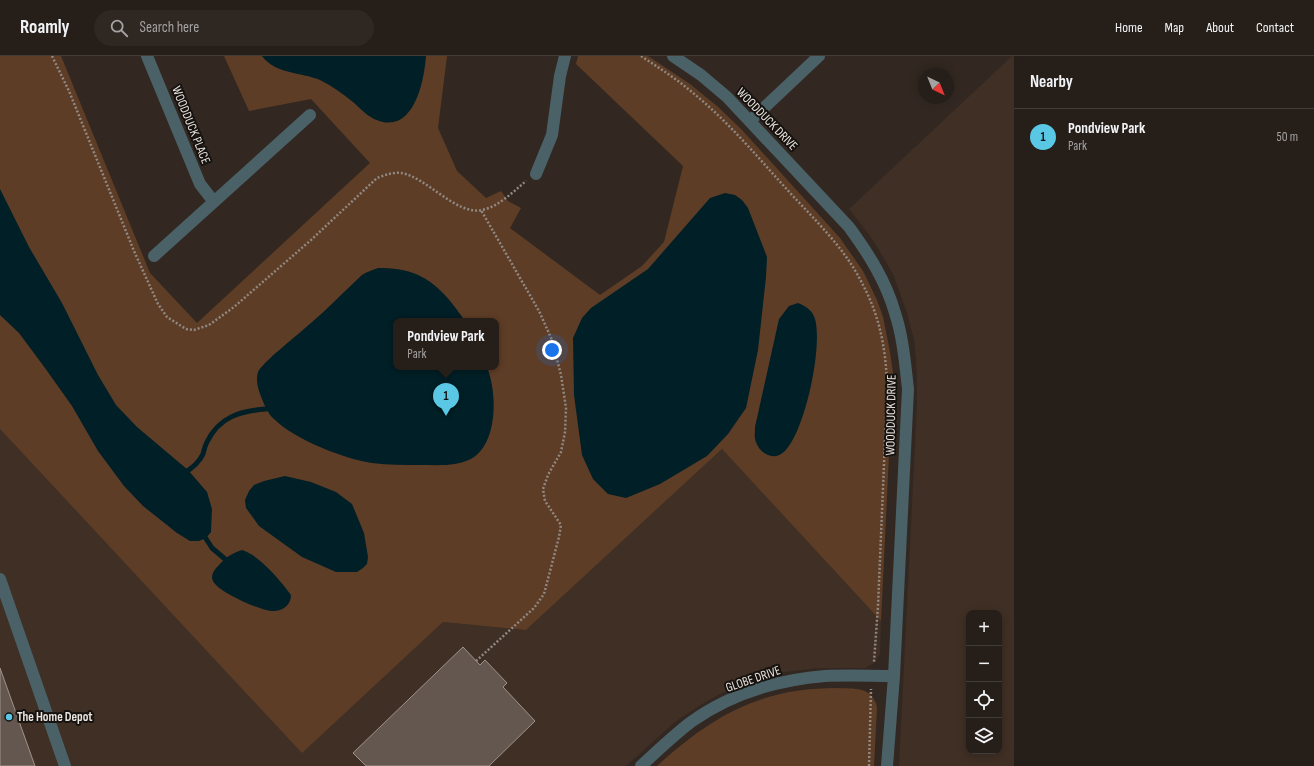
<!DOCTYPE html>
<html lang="en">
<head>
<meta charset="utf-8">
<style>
	:root { --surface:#261e19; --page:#2e2722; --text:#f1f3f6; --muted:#a4a2a2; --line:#423c38; --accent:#5ac8e5 }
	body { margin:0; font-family:"Sofia Sans Condensed",sans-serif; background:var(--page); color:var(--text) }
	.controls { position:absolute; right:12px; bottom:12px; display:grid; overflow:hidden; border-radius:8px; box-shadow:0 2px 10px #0003 }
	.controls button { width:36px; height:36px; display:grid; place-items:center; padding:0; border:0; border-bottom:1px solid var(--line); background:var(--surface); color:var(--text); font:20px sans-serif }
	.compass { position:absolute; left:918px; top:12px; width:36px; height:36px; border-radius:50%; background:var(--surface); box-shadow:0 2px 10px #0003; rotate:137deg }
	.you { position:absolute; left:552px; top:294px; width:14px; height:14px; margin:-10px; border:3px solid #fff; border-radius:50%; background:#1a73e8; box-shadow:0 0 0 6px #1a73e833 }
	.badge { display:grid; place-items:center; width:26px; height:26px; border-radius:50%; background:var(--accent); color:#111; font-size:13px; font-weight:700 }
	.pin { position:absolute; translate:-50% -33px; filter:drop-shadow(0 1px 2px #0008) }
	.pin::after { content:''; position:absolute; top:21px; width:14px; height:12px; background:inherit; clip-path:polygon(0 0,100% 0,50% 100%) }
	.popup { position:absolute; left:393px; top:262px; width:106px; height:52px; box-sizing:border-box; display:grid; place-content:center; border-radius:8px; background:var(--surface); filter:drop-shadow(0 1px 3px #0005); font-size:13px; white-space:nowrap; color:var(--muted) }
	.popup b { font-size:15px; color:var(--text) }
	.popup::after { content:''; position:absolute; left:50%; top:100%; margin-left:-8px; border:8px solid transparent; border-top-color:var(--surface) }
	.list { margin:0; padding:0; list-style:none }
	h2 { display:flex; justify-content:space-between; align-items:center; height:52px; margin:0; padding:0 16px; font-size:17px }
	h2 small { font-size:13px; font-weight:400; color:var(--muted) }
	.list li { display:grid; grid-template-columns:26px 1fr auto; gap:12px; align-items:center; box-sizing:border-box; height:56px; padding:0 16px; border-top:1px solid var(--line) }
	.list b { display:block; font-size:15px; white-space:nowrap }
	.list p { margin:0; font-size:13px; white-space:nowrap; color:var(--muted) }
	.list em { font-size:13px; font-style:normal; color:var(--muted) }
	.icon { flex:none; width:22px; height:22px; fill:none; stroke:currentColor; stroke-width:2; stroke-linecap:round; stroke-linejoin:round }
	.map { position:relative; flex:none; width:1014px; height:710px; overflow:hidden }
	header { display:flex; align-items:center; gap:24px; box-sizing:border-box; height:56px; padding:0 20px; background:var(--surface); border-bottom:1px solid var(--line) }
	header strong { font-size:19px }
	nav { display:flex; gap:22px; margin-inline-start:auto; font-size:14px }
	.search { width:280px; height:36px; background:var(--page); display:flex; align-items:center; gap:10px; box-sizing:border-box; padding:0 14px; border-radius:22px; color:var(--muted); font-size:15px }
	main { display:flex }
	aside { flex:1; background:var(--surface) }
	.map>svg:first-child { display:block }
</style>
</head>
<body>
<header>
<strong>Roamly</strong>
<div class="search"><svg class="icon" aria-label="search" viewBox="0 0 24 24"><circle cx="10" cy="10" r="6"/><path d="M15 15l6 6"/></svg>Search here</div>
<nav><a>Home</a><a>Map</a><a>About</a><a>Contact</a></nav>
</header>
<main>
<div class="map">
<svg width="1014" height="710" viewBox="0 0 1014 710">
	<rect width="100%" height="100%" fill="#322821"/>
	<!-- built -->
	<path fill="#3f2f25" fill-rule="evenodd" d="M 1012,0 L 1014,0 L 1014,710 L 899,710 L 917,348 L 917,323 L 916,303 L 914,284 L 907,257 L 893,218 L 871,181 L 849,153 ZM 969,557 L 999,557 L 999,695 L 969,695 Z
		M 0,373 L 302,696 L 443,566 L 526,574 L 722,393 L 881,565 L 880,598 L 874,607 L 865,612 L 819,612 L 785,616 L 753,624 L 720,638 L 704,647 L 676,665 L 626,710 L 0,710 Z"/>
	<!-- green -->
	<path fill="#5e3d26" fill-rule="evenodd" d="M 0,0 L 61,0 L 150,217 L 197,267 L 370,107 L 311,43 L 249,55 L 224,0 L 447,0 L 438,72 L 457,115 L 486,142 L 501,135 L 508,145 L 521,152 L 510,172 L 600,239 L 642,210 L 664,186 L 683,110 L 576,8 L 578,0 L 648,0 L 690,28 L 717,50 L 741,73 L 840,182 L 863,215 L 877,244 L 883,261 L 890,296 L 893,317 L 881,565 L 722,393 L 526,574 L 443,566 L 302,697 L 0,373 ZM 396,265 L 496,265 L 496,311 L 396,311 Z
		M 837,632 C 854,633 872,630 877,651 L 874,710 L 657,710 C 712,660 760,632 837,632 Z"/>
	<!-- water -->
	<path fill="#011f26" d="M 262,0 L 426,0 C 424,27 413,81 374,63 C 366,59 360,52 353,46 C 343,38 332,30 320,24 C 301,16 275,18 262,0 Z
		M 0,133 L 29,191 L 62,247 L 98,319 L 116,349 L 137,371 L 188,414 L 207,436 L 212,453 L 211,476 L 206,482 L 199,485 L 190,485 L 177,477 L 143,450 L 124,430 L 98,395 L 72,350 L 45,312 L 19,277 L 0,259 Z
		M 725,137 L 735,139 L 742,144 L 748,152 L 767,201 L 766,221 L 758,294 L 746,352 L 728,378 L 707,400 L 660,428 L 626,442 L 608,438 L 593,423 L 582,399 L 574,339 L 573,282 L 582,262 L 591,252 L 648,213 L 710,142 Z
		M 378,212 C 422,211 442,231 465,265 L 396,265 L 396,311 L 487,311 C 497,336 498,384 474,401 C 459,411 437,409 421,409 C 405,409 388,409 372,407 C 344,403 294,383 274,363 C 268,358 265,350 262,343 C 259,335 255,325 258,316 C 262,307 295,281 304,273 C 317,262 330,250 342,238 C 349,232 355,225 362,219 C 366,216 373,214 378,212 Z
		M 798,247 C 806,250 813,255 815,263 C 823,291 805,375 785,395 C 774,406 760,398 756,386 C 754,382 755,376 755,371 L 779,263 L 789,250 Z
		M 285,420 L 311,426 L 336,436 L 352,448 L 364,477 L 368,501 L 367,508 L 363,512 L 357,516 L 336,516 L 302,501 L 259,470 L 246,452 L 245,444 L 249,435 L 254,429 L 264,425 Z
		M 242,494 C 259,499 281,525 291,539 C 291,549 283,555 273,555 C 261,555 218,536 213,525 C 210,519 215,513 219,509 C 225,502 232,497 242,494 Z"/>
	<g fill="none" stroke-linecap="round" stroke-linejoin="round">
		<!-- stream -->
		<path stroke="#011f26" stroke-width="5" d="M 183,418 C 191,413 199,407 203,398 C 204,394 205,390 207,386 C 219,361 240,355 266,353
			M 203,478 L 212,492 L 225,503"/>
	</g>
	<!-- building -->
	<path fill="#635750" stroke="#9f928a" d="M 463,591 L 480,609 L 485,604 L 507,627 L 503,631 L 535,665 L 489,710 L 366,710 L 353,697 Z
		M 0,612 L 35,710 L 0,710 Z"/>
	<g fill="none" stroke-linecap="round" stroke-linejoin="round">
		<!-- path -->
		<path stroke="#908882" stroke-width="2.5" stroke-dasharray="2 2" stroke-linecap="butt" d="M 52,0 L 69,35 L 134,195 L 158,248 L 167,261 L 186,273 L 194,274 L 209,269 L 234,251 L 311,184 L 377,122 C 385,119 393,116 401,117 C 425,120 457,160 482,154 C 498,151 513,136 526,125
			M 641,0 C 659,12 677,23 693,37 C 730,67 760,104 792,139 C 818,167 846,194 863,229 C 881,263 887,299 887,337 L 878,550 L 874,606
			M 476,605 L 534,552 L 544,538 L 559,481 L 561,469 L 545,445 L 543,433 L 548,419 L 561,396 L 565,376 L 566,352 L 561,319 L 552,284 L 539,255 L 481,154
			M 869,710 L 871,633"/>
		<!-- minor -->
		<path stroke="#4b6168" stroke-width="12" d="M 147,0 L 200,128 L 214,146
			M 673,0 L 701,19 L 727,41 L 849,171 C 868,197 886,225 895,257 C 903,281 905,307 908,333 L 894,620 L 887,710
			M 750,65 L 819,0
			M 536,118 L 552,79 L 560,20 L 565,0
			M 154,200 L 310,59
			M 0,523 L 65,710
			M 641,710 C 657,695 674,679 691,666 C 730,638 777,624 825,620 C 848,619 871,620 894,620"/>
	</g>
	<!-- markers -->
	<circle fill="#5ac8e5" stroke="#16120f" stroke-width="1.5" cx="9" cy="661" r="4"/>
	<g text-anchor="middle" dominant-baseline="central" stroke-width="4" stroke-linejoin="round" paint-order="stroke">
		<!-- street labels -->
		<g font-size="13" fill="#ebe4df" stroke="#16120f">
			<text transform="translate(767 63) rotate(46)">WOODDUCK DRIVE</text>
			<text transform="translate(191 69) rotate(68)">WOODDUCK PLACE</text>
			<text transform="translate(891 359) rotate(-89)">WOODDUCK DRIVE</text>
			<text transform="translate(753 623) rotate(-19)">GLOBE DRIVE</text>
		</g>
		<!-- poi labels -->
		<g font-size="13" font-weight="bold" fill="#ebe4df" stroke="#16120f" text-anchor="start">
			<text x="17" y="661">The Home Depot</text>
		</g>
	</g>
</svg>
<div class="controls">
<button>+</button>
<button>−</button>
<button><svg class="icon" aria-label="locate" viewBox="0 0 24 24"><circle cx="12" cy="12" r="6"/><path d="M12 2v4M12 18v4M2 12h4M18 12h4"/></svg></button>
<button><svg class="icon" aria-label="layers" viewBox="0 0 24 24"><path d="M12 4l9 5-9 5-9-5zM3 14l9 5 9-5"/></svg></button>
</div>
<svg class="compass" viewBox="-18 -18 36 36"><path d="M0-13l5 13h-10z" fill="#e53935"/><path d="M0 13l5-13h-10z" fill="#a4a2a2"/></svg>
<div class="you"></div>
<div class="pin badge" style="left:446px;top:360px">1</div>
<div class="popup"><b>Pondview Park</b>Park</div>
</div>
<aside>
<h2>Nearby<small></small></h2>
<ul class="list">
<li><span class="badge">1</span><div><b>Pondview Park</b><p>Park</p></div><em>50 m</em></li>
</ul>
</aside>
</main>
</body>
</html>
